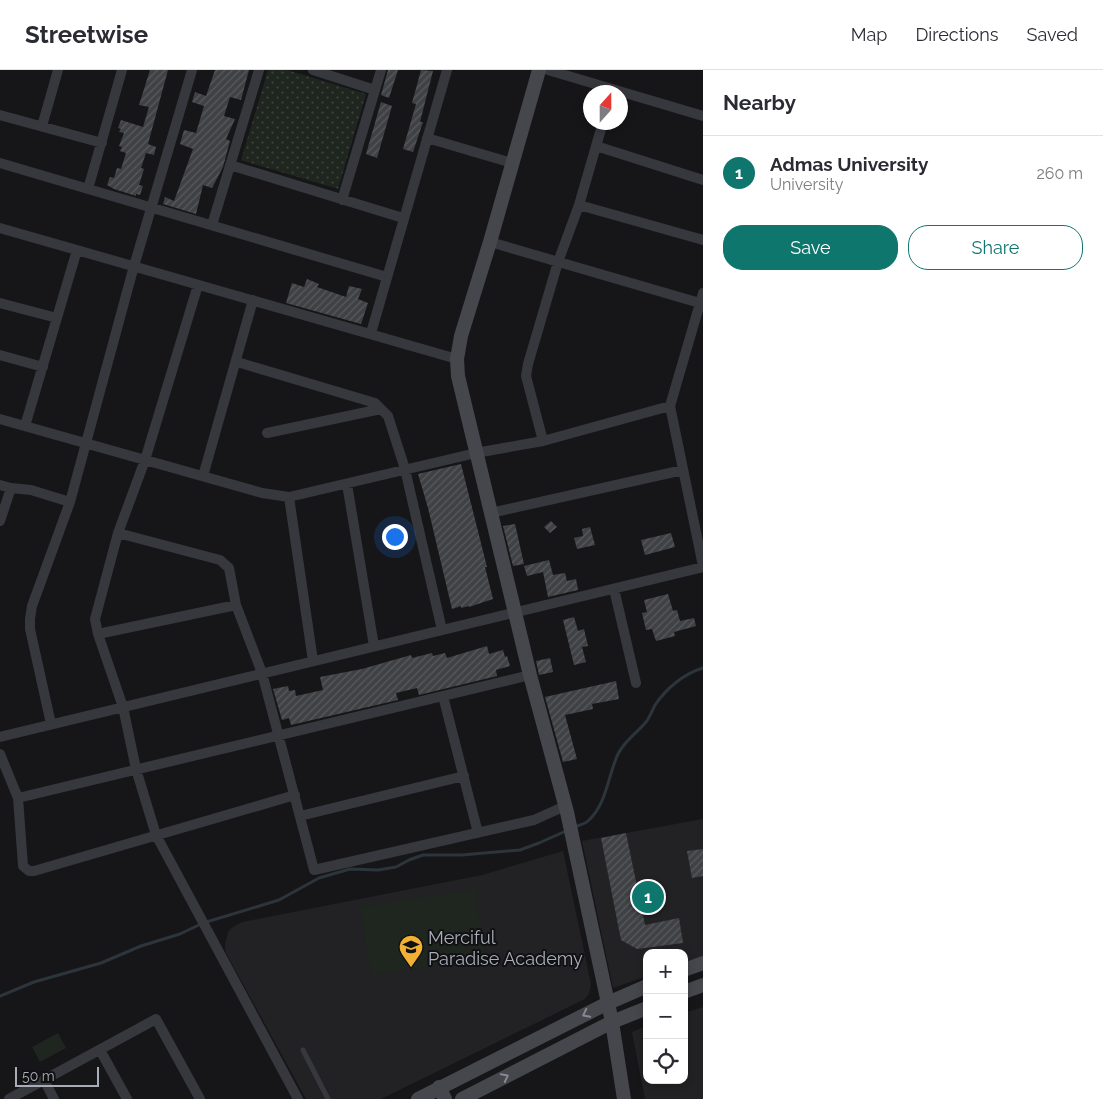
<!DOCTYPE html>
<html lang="en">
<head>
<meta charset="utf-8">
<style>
	:root { --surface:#fff; --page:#f7f7f7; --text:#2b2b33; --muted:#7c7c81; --line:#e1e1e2; --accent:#0f766e }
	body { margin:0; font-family:Raleway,sans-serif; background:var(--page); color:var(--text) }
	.controls { position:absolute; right:15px; bottom:15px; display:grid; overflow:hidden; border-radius:10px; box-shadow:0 2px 8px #0003 }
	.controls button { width:45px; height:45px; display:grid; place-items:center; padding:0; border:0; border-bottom:1px solid var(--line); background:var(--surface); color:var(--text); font:25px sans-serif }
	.compass { position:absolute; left:583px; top:15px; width:45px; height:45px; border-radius:50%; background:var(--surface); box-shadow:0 2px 8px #0003; rotate:21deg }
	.scale { position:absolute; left:15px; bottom:12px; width:84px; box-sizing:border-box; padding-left:5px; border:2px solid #a8adb8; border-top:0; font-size:14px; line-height:18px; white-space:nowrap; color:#a8adb8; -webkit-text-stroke:4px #111113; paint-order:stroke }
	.you { position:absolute; left:394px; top:466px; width:18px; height:18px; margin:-12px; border:4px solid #fff; border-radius:50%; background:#1a73e8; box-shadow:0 0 0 8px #1a73e833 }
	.badge { display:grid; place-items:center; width:32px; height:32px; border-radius:50%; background:var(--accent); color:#fff; font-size:16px; font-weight:700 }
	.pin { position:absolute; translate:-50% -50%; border:2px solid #fff; box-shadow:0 1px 5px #0006 }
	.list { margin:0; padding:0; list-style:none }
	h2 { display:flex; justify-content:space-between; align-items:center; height:65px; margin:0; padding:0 20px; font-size:21px }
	h2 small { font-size:16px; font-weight:400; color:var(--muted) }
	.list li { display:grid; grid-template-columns:32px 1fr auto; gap:15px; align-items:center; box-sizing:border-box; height:75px; padding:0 20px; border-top:1px solid var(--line) }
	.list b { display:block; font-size:19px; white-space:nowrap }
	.list p { margin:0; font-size:16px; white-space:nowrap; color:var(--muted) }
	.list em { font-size:16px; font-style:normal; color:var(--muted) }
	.actions { display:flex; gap:10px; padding:15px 20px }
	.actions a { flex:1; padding:11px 0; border:1px solid var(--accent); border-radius:20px; text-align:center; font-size:18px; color:var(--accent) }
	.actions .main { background:var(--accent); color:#fff }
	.icon { flex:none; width:28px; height:28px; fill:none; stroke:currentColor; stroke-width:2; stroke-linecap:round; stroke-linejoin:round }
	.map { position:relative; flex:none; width:703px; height:1029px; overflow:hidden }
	header { display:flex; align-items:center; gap:30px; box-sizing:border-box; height:70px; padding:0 25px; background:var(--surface); border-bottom:1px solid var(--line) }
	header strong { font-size:24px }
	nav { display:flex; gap:28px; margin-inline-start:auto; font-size:18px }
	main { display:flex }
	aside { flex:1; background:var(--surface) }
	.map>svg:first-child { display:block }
</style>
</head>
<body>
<header>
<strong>Streetwise</strong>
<nav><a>Map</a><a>Directions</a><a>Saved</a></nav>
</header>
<main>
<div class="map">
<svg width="703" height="1029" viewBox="0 0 703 1029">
	<defs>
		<pattern id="green-dots" width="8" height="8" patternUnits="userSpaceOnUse" patternTransform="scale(1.25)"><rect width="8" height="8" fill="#1e261f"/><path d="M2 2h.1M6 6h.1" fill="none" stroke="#3c433d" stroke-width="1.8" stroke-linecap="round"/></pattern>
		<pattern id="building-hatch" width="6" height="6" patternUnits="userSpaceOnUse" patternTransform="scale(1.25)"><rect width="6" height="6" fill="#404145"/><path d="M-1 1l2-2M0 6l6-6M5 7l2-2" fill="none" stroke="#595a5e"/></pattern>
	</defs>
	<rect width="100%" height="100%" fill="#161618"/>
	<!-- built -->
	<path fill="#222225" d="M 703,749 L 703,886 L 684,893 L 684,883 L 647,883 L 647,906 L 613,918 L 582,771 Z
		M 563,781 L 591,914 L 589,924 L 585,929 L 381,1029 L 306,1029 L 226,883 L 225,874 L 228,862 L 233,857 L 242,852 L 482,805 Z
		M 703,937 L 703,1029 L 645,1029 L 632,962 L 647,956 L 647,1010 L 684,1010 L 684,943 Z"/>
	<!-- green -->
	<path fill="url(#green-dots)" d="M 268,0 L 287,0 L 366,24 L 338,119 L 241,90 Z"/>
	<!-- pitch -->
	<path fill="#1e261f" d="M 475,819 L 485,887 L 371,905 L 360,837 Z
		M 58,963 L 66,978 L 40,992 L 32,977 Z"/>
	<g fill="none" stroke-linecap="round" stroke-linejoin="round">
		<!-- stream -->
		<path stroke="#2c353c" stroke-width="3" d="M 574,757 C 579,755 585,754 588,751 C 607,734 608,705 618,684 C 625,670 636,664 646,652 C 650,647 652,641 655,635 C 666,619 683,604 703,598
			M 0,926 L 34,912 L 101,893 L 141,876 L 180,864 L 203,853 L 279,830 L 319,808 L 350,799 L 378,800 L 396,797 L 409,790 L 423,785 L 462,785 L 520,780 L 539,773 L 566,761"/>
	</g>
	<!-- building -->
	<path fill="url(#building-hatch)" d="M 150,0 L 168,0 L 148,74 L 156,77 L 154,85 L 146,83 L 141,98 L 144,99 L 139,115 L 143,116 L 140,125 L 136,124 L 136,126 L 114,119 L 107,115 L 110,107 L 114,108 L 117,98 L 121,99 L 126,83 L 120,81 L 122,77 L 119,76 L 124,63 L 119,62 L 121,59 L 118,58 L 121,50 L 143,57 L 149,37 L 139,35 Z
		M 215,0 L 249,0 L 241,30 L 230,27 L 224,46 L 235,49 L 226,69 L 230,71 L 223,97 L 212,118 L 203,115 L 196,144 L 163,134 L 165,127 L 174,131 L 193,79 L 180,74 L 184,60 L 196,63 L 204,36 L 192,32 L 195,22 L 206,26 Z
		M 388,0 L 398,0 L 389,28 L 381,25 Z
		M 421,0 L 433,1 L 420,52 L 423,52 L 413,82 L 403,79 L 416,34 L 412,33 Z
		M 381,32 L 392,36 L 377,88 L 366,84 Z
		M 307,209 L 319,214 L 317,217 L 346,227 L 349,216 L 362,219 L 358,229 L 368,233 L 361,254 L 286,233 L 292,213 L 304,217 Z
		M 461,394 L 487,497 L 485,497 L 493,529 L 469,537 L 469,536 L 461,538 L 461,536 L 452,539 L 428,438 L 418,404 Z
		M 551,451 L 557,457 L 550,463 L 544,457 Z
		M 515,454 L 524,494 L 513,496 L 503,456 Z
		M 590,457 L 595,475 L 577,479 L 574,468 L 583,466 L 582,459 Z
		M 671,463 L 675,477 L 645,485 L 641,470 Z
		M 549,490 L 553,505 L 565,503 L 567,511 L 576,509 L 578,520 L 548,527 L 543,502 L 527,506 L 524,496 Z
		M 668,524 L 673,541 L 677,540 L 680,551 L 694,548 L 696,556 L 674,562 L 675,566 L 656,571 L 652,559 L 646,560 L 642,543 L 647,542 L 644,530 Z
		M 574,547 L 578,561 L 584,559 L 588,576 L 582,577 L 586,592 L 574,595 L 563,550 Z
		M 487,576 L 489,584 L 503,580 L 505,587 L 507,586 L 510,596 L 496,600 L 497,606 L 419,625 L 417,618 L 396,623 L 398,630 L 291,655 L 289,648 L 282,650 L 273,619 L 288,616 L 289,621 L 295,620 L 296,626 L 323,620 L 320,607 L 362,599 L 411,585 L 412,588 L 432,583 L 433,586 L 445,583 L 447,588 Z
		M 550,588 L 553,602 L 539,605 L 536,591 Z
		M 616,611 L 619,629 L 592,634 L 593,639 L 565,645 L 577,689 L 563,692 L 545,627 Z
		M 626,763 L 645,855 L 679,848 L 683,873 L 637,879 L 621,870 L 601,768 Z
		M 703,779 L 703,806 L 692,808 L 687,781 Z"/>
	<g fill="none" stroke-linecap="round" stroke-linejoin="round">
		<!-- lane -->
		<path stroke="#37383d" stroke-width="5" d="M 303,980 L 328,1029"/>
		<!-- street -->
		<path stroke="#37383d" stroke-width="10" d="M 313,0 L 375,20
			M 548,0 L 703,46
			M 0,45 L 102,73
			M 42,56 L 58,0
			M 427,68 L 512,93
			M 596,76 L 703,110
			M 0,93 L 387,207
			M 230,95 L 403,148
			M 88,119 L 122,0
			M 342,130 L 381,0
			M 579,135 L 703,170
			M 212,155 L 259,0
			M 0,158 L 457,289
			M 490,172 L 703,234
			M 198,215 L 145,390 L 118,463 L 95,549 L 98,564 L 123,637 L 136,699 L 156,765 L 298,1029
			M 703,223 L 670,336 L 703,496
			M 0,233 L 57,248
			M 371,263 L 447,0
			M 0,285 L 43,297
			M 237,292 L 375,333 L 388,346 L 405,399 L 442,560
			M 0,349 L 262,423 L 289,427 L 476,383 L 543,371 L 670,336
			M 25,356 L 77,180
			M 267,363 L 381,339
			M 543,371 L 526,306 L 528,294 L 558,192 L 579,135 L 603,52
			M 203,406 L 253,230
			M 347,414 L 374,576
			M 0,415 L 11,418 L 31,420 L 70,432
			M 289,427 L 313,591
			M 491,443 L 683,400
			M 0,451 L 11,418
			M 118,463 L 220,490 L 229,498 L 236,535 L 262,603 L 314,800 L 534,750 L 565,736
			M 614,519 L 636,613
			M 98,564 L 236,535
			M 443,626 L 478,763
			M 51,654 L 30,559 L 30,549 L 32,536 L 70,432 L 134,196 L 192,0
			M 0,667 L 703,497
			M 0,684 L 18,728 L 23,796 L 29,801 L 34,801 L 295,725
			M 18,728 L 530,605
			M 300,746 L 464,706
			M 100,980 L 127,1029
			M 44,1010 L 54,1029
			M 9,1029 L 156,949 L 200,1029"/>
		<!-- secondary -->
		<path stroke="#45474d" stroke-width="14" d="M 539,0 L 490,172 L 461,266 L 457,289 L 458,306 L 530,605 L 567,742 L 612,952 L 624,1029
			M 684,900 L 703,893
			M 684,922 L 703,915
			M 439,1017 L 445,1029
			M 418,1029 L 608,933 L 647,916
			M 462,1029 L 612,952 L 647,938"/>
	</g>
	<!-- one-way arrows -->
	<defs><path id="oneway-chevron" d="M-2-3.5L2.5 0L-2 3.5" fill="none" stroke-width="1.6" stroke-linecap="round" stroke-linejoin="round" transform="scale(1.25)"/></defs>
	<g stroke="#858993">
		<use href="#oneway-chevron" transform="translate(586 944) rotate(153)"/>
		<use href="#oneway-chevron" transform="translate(505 1007) rotate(-27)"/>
	</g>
	<!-- icons -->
	<defs>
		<symbol id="school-pin" viewBox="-11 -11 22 30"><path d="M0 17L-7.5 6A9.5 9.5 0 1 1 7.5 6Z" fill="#f2b134" stroke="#111113"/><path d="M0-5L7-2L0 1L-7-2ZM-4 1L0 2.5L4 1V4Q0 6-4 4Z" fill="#111"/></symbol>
	</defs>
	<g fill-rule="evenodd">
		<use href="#school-pin" x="397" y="863" width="28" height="38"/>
	</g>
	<g text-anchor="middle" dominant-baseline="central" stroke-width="4" stroke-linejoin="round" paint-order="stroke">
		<!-- poi labels -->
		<g font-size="18" fill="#a8adb8" stroke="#111113" text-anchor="start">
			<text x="428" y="867">Merciful<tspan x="428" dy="21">Paradise Academy</tspan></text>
		</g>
	</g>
</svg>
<div class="controls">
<button>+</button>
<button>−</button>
<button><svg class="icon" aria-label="locate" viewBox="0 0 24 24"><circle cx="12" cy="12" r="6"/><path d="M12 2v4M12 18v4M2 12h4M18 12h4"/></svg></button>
</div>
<svg class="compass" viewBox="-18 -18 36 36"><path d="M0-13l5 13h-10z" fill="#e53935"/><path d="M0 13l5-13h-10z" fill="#7c7c81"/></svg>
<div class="scale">50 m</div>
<div class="you"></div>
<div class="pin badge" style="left:648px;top:827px">1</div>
</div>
<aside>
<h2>Nearby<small></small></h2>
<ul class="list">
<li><span class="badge">1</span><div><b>Admas University</b><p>University</p></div><em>260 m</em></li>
</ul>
<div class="actions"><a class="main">Save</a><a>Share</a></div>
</aside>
</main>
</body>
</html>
